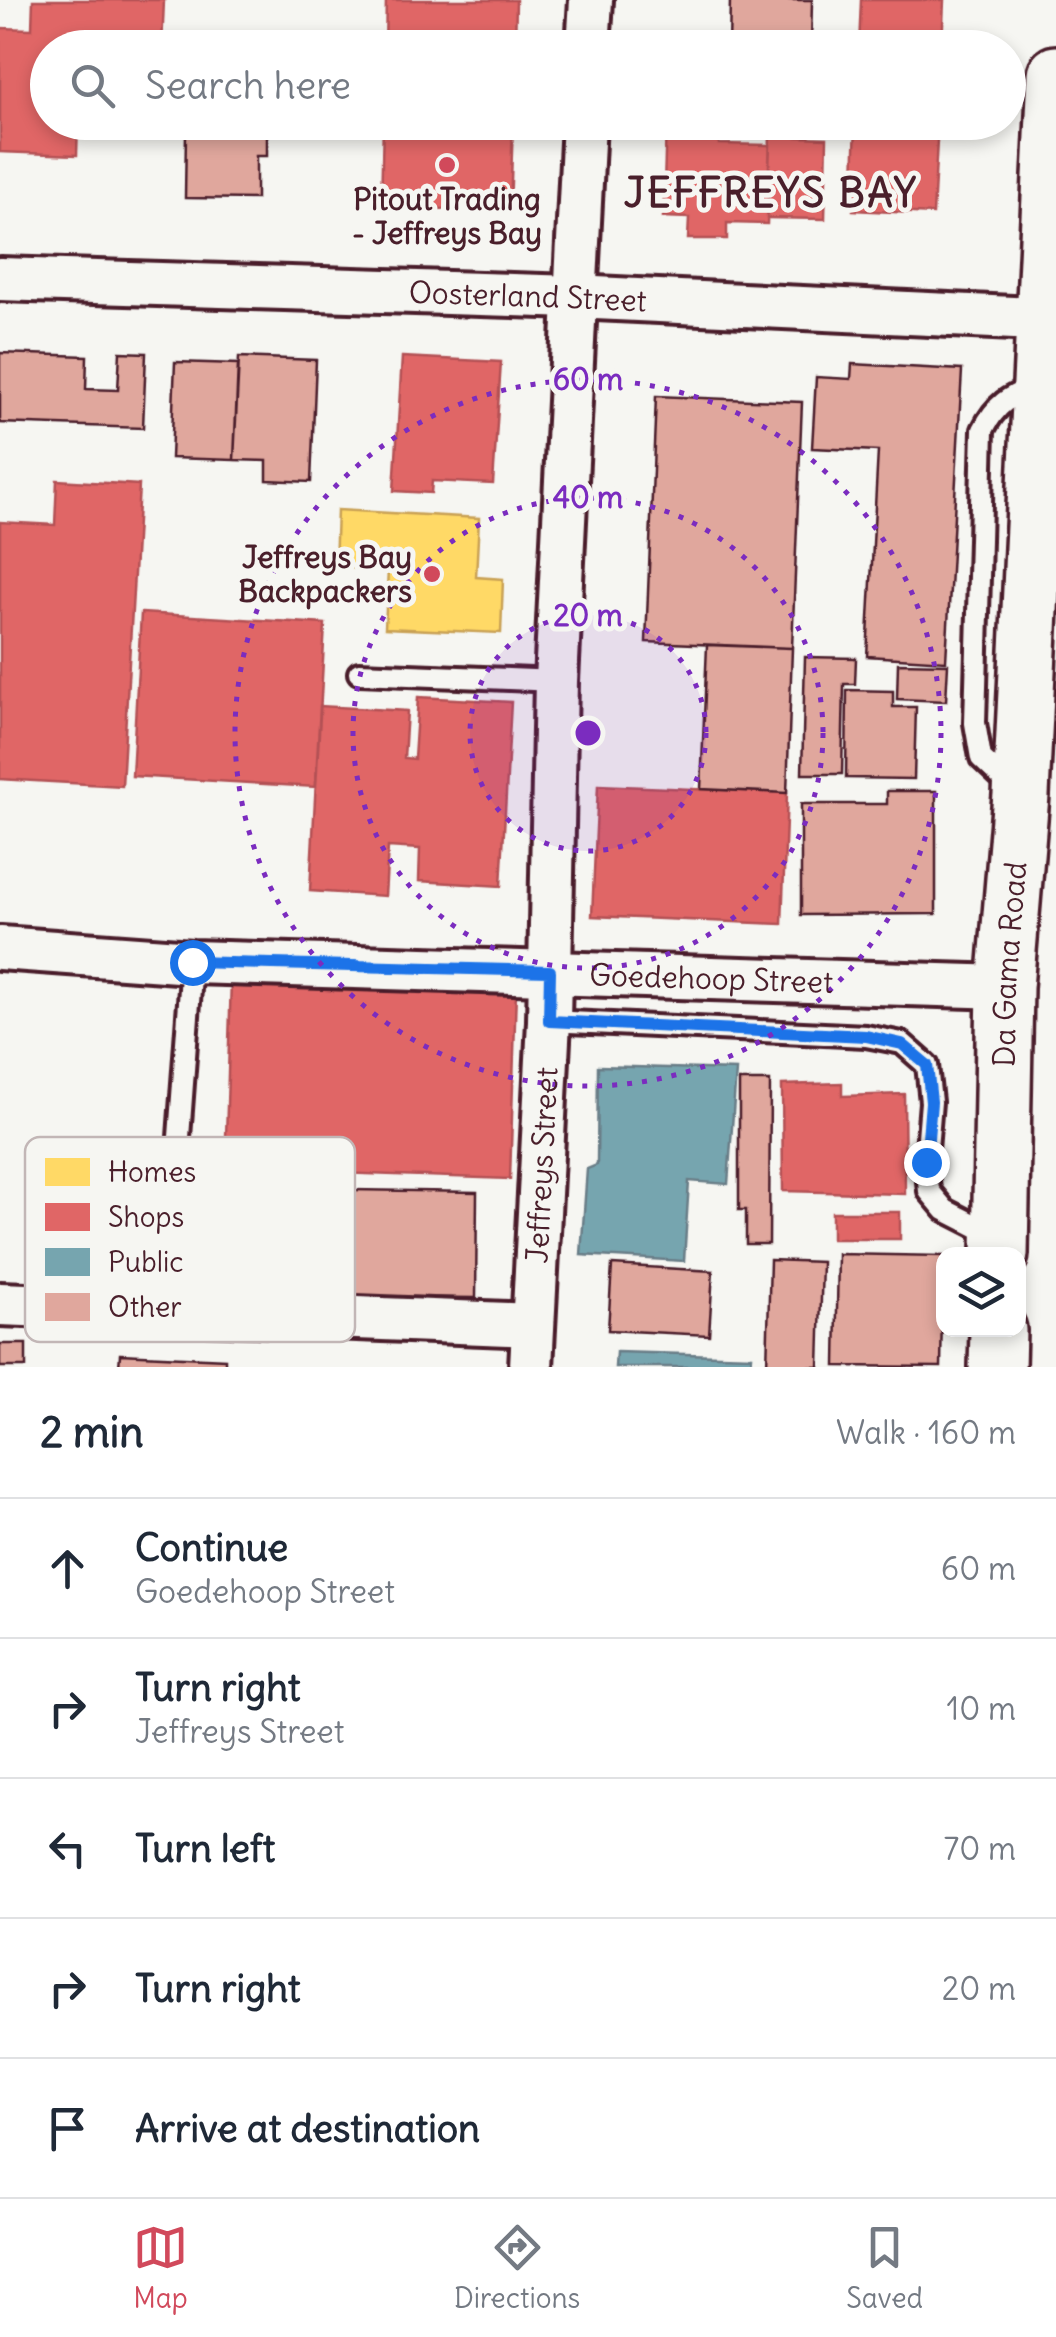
<!DOCTYPE html>
<html lang="en">
<head>
<meta charset="utf-8">
<style>
	:root { --surface:#fff; --page:#f6f6f7; --text:#1f2937; --muted:#747a83; --line:#e0e1e3; --accent:#d1495b }
	body { margin:0; font-family:Delius,sans-serif; background:var(--page); color:var(--text) }
	.controls { position:absolute; right:30px; bottom:30px; display:grid; overflow:hidden; border-radius:20px; box-shadow:0 5px 15px #0003 }
	.controls button { width:90px; height:90px; display:grid; place-items:center; padding:0; border:0; border-bottom:2px solid var(--line); background:var(--surface); color:var(--text); font:50px sans-serif }
	.stop { position:absolute; width:30px; height:30px; margin:-22px; border:8px solid #1a73e8; border-radius:50%; background:#fff }
	.stop.end { background:#1a73e8; border-color:#fff; box-shadow:0 2px 10px #0008 }
	.list { margin:0; padding:0; list-style:none }
	h2 { display:flex; justify-content:space-between; align-items:center; height:130px; margin:0; padding:0 40px; font-size:42px }
	h2 small { font-size:32px; font-weight:400; color:var(--muted) }
	.list li { display:grid; grid-template-columns:65px 1fr auto; gap:30px; align-items:center; box-sizing:border-box; height:140px; padding:0 40px; border-top:2px solid var(--line) }
	.list b { display:block; font-size:38px; white-space:nowrap }
	.list p { margin:0; font-size:32px; white-space:nowrap; color:var(--muted) }
	.list em { font-size:32px; font-style:normal; color:var(--muted) }
	.icon { flex:none; width:55px; height:55px; fill:none; stroke:currentColor; stroke-width:2; stroke-linecap:round; stroke-linejoin:round }
	.map { position:relative; flex:none; width:1056px; height:1367px; overflow:hidden }
	.search { position:absolute; background:var(--surface); box-shadow:0 5px 15px #0003; left:30px; right:30px; top:30px; height:110px; display:flex; align-items:center; gap:25px; box-sizing:border-box; padding:0 35px; border-radius:55px; color:var(--muted); font-size:38px }
	.sheet { height:830px; background:var(--surface) }
	nav { display:flex; justify-content:space-around; align-items:center; box-sizing:border-box; height:140px; border-top:2px solid var(--line); background:var(--surface); font-size:28px; color:var(--muted) }
	nav a { display:grid; justify-items:center; gap:5px }
	nav .on { color:var(--accent) }
	.map>svg:first-child { display:block }
</style>
</head>
<body>
<div class="map">
<svg width="1056" height="1367" viewBox="0 0 1056 1367">
	<rect width="100%" height="100%" fill="#f6f6f2"/>
	<filter id="ink" filterUnits="userSpaceOnUse"><feTurbulence type="fractalNoise" baseFrequency=".01" numOctaves="2"/><feDisplacementMap in="SourceGraphic" scale="20" xChannelSelector="R" yChannelSelector="G"/><feConvolveMatrix kernelMatrix="1 2 1 2 8 2 1 2 1" color-interpolation-filters="sRGB"/></filter>
	<g filter="url(#ink)">
		<!-- homes -->
		<path fill="#ffd966" stroke="#c9a154" stroke-width="2.5" d="M 337,510 L 479,518 L 476,577 L 503,579 L 501,633 L 385,628 L 388,570 L 335,567 Z"/>
		<!-- shops -->
		<path fill="#e06666" stroke="#b35154" stroke-width="2.5" d="M 33,0 L 164,0 L 162,48 L 48,48 L 48,122 L 78,122 L 77,155 L 0,152 L 0,28 L 32,29 Z
			M 386,0 L 516,0 L 515,48 L 385,48 Z
			M 861,0 L 944,0 L 942,48 L 859,48 Z
			M 383,122 L 513,122 L 510,211 L 381,207 Z
			M 666,122 L 720,122 L 719,144 L 770,145 L 767,224 L 727,223 L 727,239 L 688,239 L 689,218 L 663,217 Z
			M 856,122 L 938,122 L 933,214 L 853,210 Z
			M 770,136 L 827,138 L 825,219 L 767,218 Z
			M 402,357 L 501,362 L 493,484 L 432,481 L 431,493 L 394,491 Z
			M 57,480 L 139,485 L 122,786 L 0,779 L 0,522 L 55,525 Z
			M 141,613 L 325,624 L 316,787 L 132,776 Z
			M 418,697 L 511,702 L 501,886 L 419,881 L 420,849 L 388,847 L 385,896 L 310,891 L 320,706 L 407,711 L 404,758 L 414,759 Z
			M 598,785 L 787,793 L 782,924 L 592,916 Z
			M 231,980 L 516,990 L 510,1179 L 225,1169 Z
			M 842,1083 L 842,1096 L 904,1094 L 905,1194 L 783,1191 L 782,1085 Z
			M 832,1212 L 900,1212 L 900,1239 L 832,1239 Z"/>
		<!-- public -->
		<path fill="#76a5af" stroke="#697d87" stroke-width="2.5" d="M 598,1066 L 736,1070 L 728,1184 L 689,1181 L 684,1261 L 581,1255 L 587,1169 L 597,1165 Z
			M 616,1352 L 752,1356 L 751,1367 L 615,1367 Z"/>
		<!-- building -->
		<path fill="#e0a79d" stroke="#4a1f2b" stroke-width="2.5" d="M 730,0 L 812,0 L 811,48 L 729,48 Z
			M 186,132 L 267,132 L 267,156 L 256,156 L 256,199 L 185,198 Z
			M 120,352 L 146,353 L 143,428 L 0,423 L 0,353 L 87,356 L 86,389 L 118,390 Z
			M 239,357 L 316,360 L 311,482 L 267,480 L 267,461 L 234,460 Z
			M 175,362 L 238,364 L 234,460 L 171,458 Z
			M 852,364 L 962,370 L 946,661 L 867,656 L 878,451 L 812,448 L 816,377 L 851,379 Z
			M 656,396 L 802,402 L 792,648 L 646,642 Z
			M 707,645 L 792,648 L 787,793 L 701,789 Z
			M 805,657 L 856,658 L 855,684 L 844,684 L 842,774 L 802,774 Z
			M 898,663 L 948,664 L 946,701 L 897,699 Z
			M 847,690 L 893,691 L 893,707 L 916,707 L 914,779 L 846,778 Z
			M 887,791 L 936,791 L 936,914 L 801,915 L 801,804 L 887,804 Z
			M 739,1081 L 770,1081 L 769,1244 L 746,1244 L 746,1210 L 739,1210 Z
			M 288,1189 L 477,1192 L 476,1298 L 281,1296 L 281,1276 L 259,1275 L 259,1214 L 287,1214 Z
			M 838,1254 L 943,1256 L 941,1367 L 836,1366 Z
			M 770,1260 L 822,1262 L 819,1367 L 767,1367 Z
			M 612,1265 L 713,1271 L 709,1335 L 608,1330 Z
			M 0,1344 L 26,1344 L 26,1367 L 0,1367 Z
			M 120,1354 L 225,1359 L 225,1367 L 119,1367 Z"/>
		<g fill="none" stroke-linecap="round" stroke-linejoin="round">
			<defs>
				<path id="lane" d="M 359,673 L 556,681
					M 1014,789 L 981,758 L 975,723 L 983,430 C 996,404 1009,396 1036,386
					M 549,1021 L 866,1036 L 902,1043 L 927,1065 L 931,1102 L 926,1161 L 929,1191 L 945,1210 L 994,1235
					M 166,1312 L 192,962"/>
				<g id="street">
					<path d="M 588,48 L 591,0"/>
					<path id="s1" d="M 0,279 L 574,297 L 1056,320"/>
					<path id="s2" d="M 0,948 L 192,962 L 1005,987"/>
					<path d="M 0,1304 L 533,1325"/>
					<path id="s3" d="M 531,1367 L 549,1021 L 556,681 L 584,122"/>
				</g>
				<g id="secondary">
					<path id="s4" d="M 1000,1254 L 1005,987 L 1021,795 L 1056,74"/>
					<path d="M 997,1367 L 998,1330"/>
				</g>
			</defs>
			<!-- lane casing -->
			<use href="#lane" stroke="#4a1f2b" stroke-width="28"/>
			<!-- street casing -->
			<use href="#street" stroke="#4a1f2b" stroke-width="50"/>
			<!-- secondary casing -->
			<use href="#secondary" stroke="#4a1f2b" stroke-width="62"/>
			<!-- lane -->
			<use href="#lane" stroke="#f6f6f2" stroke-width="20"/>
			<!-- street -->
			<use href="#street" stroke="#f6f6f2" stroke-width="42"/>
			<!-- secondary -->
			<use href="#secondary" stroke="#f6f6f2" stroke-width="55"/>
		</g>
	</g>
	<g fill="none" stroke-linecap="round" stroke-linejoin="round" filter="url(#ink)">
		<!-- route -->
		<path stroke="#1a73e8" stroke-width="12" d="M 192,962 L 550,971 L 549,1021 L 866,1036 L 902,1044 L 927,1065 L 931,1102 L 926,1162"/>
	</g>
	<!-- distance rings -->
	<circle cx="588" cy="733" r="118" fill="#7b2cbf" fill-opacity=".12"/>
	<g fill="none" stroke="#7b2cbf" stroke-width="5" stroke-dasharray="5 10">
		<circle cx="588" cy="733" r="118"/>
		<circle cx="588" cy="733" r="235"/>
		<circle cx="588" cy="733" r="353"/>
	</g>
	<!-- markers -->
	<g fill="#d1495b" stroke="#f6f6f2" stroke-width="4">
		<circle cx="447" cy="165" r="10"/>
		<circle cx="432" cy="574" r="10"/>
	</g>
	<g text-anchor="middle" dominant-baseline="central" stroke-width="10" stroke-linejoin="round" paint-order="stroke">
		<!-- poi labels -->
		<g font-size="30" font-weight="bold" fill="#4a1f2b" stroke="#f6f6f2">
			<text x="447" y="199">Pitout Trading<tspan x="447" dy="34">- Jeffreys Bay</tspan></text>
			<text x="412" y="557" text-anchor="end">Jeffreys Bay<tspan x="412" dy="34">Backpackers</tspan></text>
		</g>
		<!-- street labels -->
		<g font-size="30" fill="#4a1f2b" stroke="#f6f6f2">
			<text stroke="none"><textPath href="#s1" startOffset="528">Oosterland Street</textPath></text>
			<text stroke="none"><textPath href="#s4" startOffset="290">Da Gama Road</textPath></text>
			<text stroke="none"><textPath href="#s2" startOffset="712">Goedehoop Street</textPath></text>
			<text stroke="none"><textPath href="#s3" startOffset="202">Jeffreys Street</textPath></text>
		</g>
		<!-- district labels -->
		<g font-size="40" font-weight="bold" letter-spacing="2.5" fill="#4a1f2b" stroke="#f6f6f2">
			<text x="771" y="193">JEFFREYS BAY</text>
		</g>
	</g>
	<!-- legend -->
	<rect x="25" y="1137" width="330" height="205" rx="15" fill="#f6f6f2" stroke="#c2b6b6" stroke-width="2.5"/>
	<rect x="45" y="1158" width="45" height="28" fill="#ffd966"/>
	<rect x="45" y="1203" width="45" height="28" fill="#e06666"/>
	<rect x="45" y="1248" width="45" height="28" fill="#76a5af"/>
	<rect x="45" y="1293" width="45" height="28" fill="#e0a79d"/>
	<g font-size="28" fill="#4a1f2b">
		<text x="108" y="1182">Homes</text>
		<text x="108" y="1227">Shops</text>
		<text x="108" y="1272">Public</text>
		<text x="108" y="1317">Other</text>
	</g>
	<circle cx="588" cy="733" r="15" fill="#7b2cbf" stroke="#f6f6f2" stroke-width="5"/>
	<g font-size="30" text-anchor="middle" font-weight="bold" fill="#7b2cbf" stroke="#f6f6f2" stroke-width="10" stroke-linejoin="round" paint-order="stroke">
		<text x="588" y="390">60 m</text>
		<text x="588" y="508">40 m</text>
		<text x="588" y="626">20 m</text>
	</g>
</svg>
<div class="controls">
<button><svg class="icon" aria-label="layers" viewBox="0 0 24 24"><path d="M12 4l9 5-9 5-9-5zM3 14l9 5 9-5"/></svg></button>
</div>
<div class="stop" style="left:192px;top:962px"></div>
<div class="stop end" style="left:926px;top:1162px"></div>
<div class="search"><svg class="icon" aria-label="search" viewBox="0 0 24 24"><circle cx="10" cy="10" r="6"/><path d="M15 15l6 6"/></svg>Search here</div>
</div>
<section class="sheet">
<h2>2 min<small>Walk · 160 m</small></h2>
<ul class="list">
<li><svg class="icon" aria-label="ahead" viewBox="0 0 24 24"><path d="M12 20V5M6 11l6-6 6 6"/></svg><div><b>Continue</b><p>Goedehoop Street</p></div><em>60 m</em></li>
<li><svg class="icon" aria-label="right" viewBox="0 0 24 24"><path d="M7 20v-9h11M14 6l5 5-5 5"/></svg><div><b>Turn right</b><p>Jeffreys Street</p></div><em>10 m</em></li>
<li><svg class="icon" aria-label="left" viewBox="0 0 24 24"><path d="M17 20v-9H6M10 6l-5 5 5 5"/></svg><div><b>Turn left</b></div><em>70 m</em></li>
<li><svg class="icon" aria-label="right" viewBox="0 0 24 24"><path d="M7 20v-9h11M14 6l5 5-5 5"/></svg><div><b>Turn right</b></div><em>20 m</em></li>
<li><svg class="icon" aria-label="arrive" viewBox="0 0 24 24"><path d="M6 21V4h12l-3 4 3 4H6"/></svg><div><b>Arrive at destination</b></div></li>
</ul>
</section>
<nav>
<a class="on"><svg class="icon" aria-label="map" viewBox="0 0 24 24"><path d="M3 6l6-2 6 2 6-2v14l-6 2-6-2-6 2zM9 4v14M15 6v14"/></svg>Map</a>
<a><svg class="icon" aria-label="directions" viewBox="0 0 24 24"><path d="M12 3l9 9-9 9-9-9zM9 14v-3h6M13 9l2 2-2 2"/></svg>Directions</a>
<a><svg class="icon" aria-label="saved" viewBox="0 0 24 24"><path d="M7 4h10v16l-5-4-5 4z"/></svg>Saved</a>
</nav>
</body>
</html>
